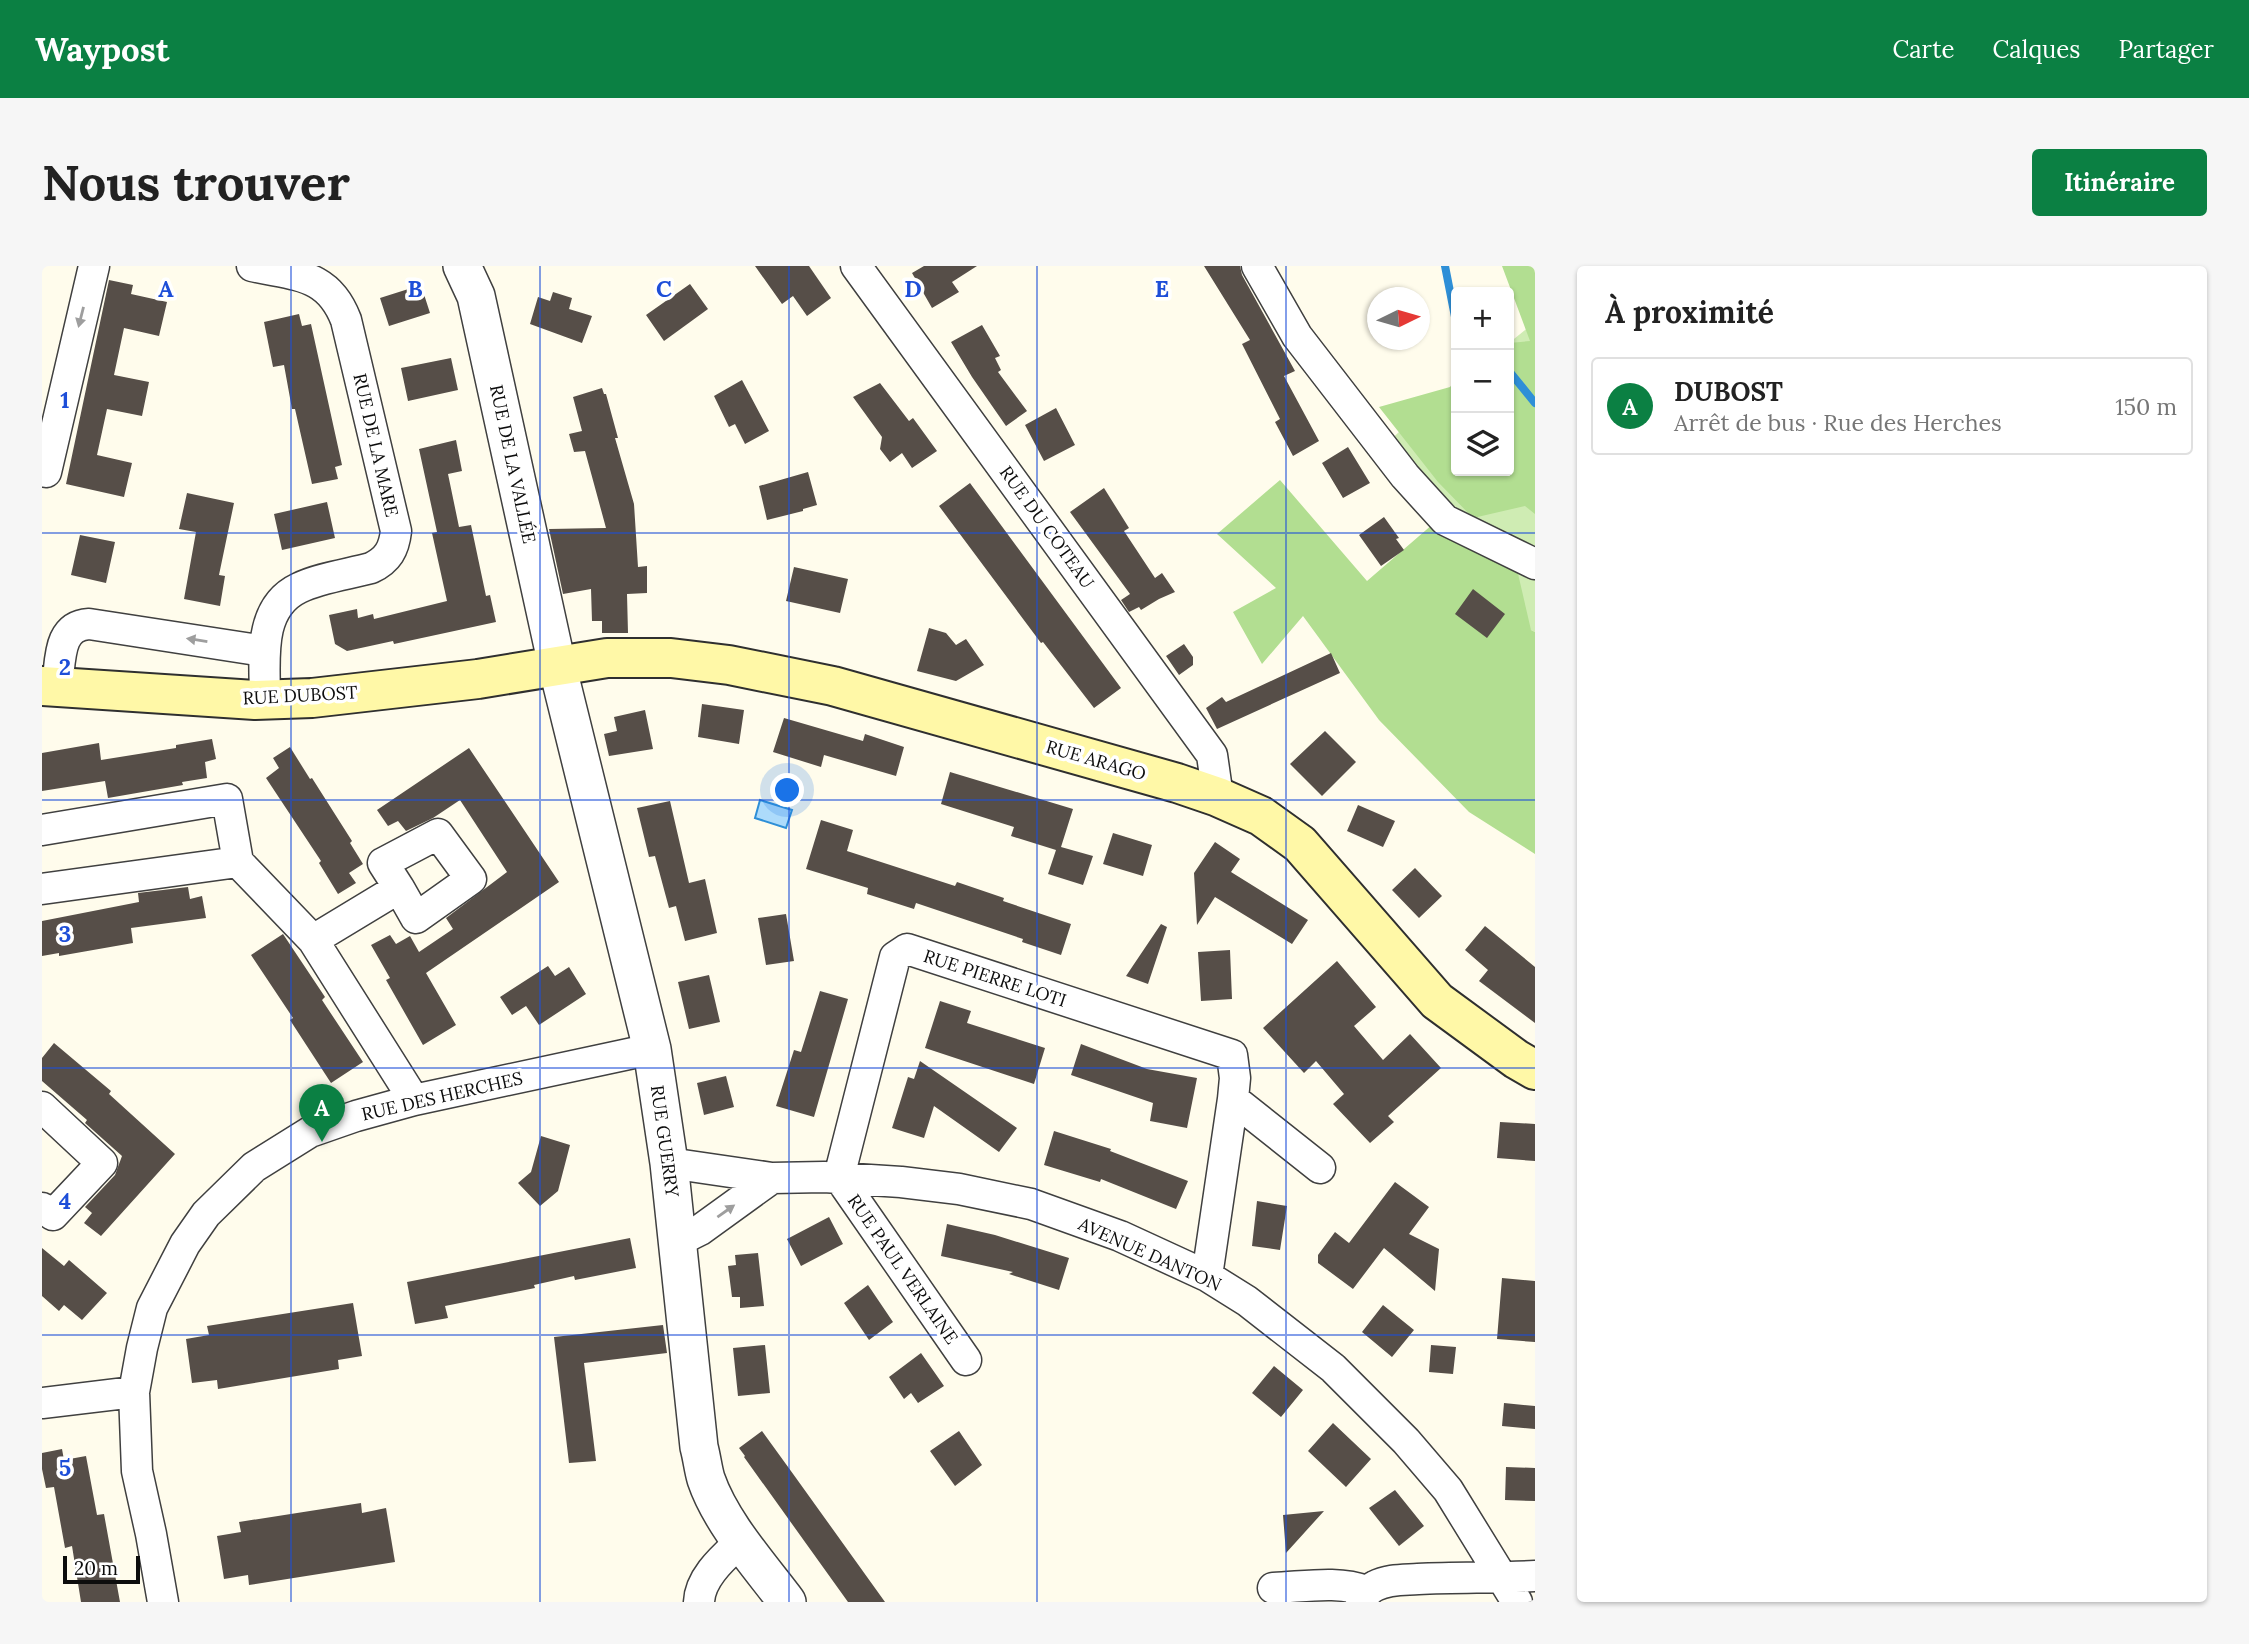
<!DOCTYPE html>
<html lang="fr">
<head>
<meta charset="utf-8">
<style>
	:root { --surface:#fff; --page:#f6f6f6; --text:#222; --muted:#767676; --line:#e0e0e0; --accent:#0b8043 }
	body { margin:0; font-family:Lora,serif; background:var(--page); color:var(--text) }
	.controls { position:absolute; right:21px; top:21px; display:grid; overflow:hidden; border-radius:7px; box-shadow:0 2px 5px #0004 }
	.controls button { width:63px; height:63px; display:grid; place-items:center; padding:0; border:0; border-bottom:2px solid var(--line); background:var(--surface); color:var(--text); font:35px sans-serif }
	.compass { position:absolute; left:1325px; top:21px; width:63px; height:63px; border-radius:50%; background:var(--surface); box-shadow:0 2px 5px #0004; rotate:85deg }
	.scale { position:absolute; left:21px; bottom:18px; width:77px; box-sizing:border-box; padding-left:7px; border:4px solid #0d0d0d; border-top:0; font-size:19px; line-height:24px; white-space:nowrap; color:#0d0d0d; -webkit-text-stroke:5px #fff; paint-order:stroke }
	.you { position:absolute; left:746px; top:525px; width:24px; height:24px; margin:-18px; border:5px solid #fff; border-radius:50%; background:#1a73e8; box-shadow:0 0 0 10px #1a73e833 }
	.badge { display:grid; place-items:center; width:46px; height:46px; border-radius:50%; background:var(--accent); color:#fff; font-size:23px; font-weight:700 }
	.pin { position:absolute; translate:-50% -58px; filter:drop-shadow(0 2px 4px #0008) }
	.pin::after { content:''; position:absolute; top:37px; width:24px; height:21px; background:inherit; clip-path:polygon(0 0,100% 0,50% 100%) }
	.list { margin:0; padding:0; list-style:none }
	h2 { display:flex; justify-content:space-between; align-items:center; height:91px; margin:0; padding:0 28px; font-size:30px }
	h2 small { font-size:23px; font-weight:400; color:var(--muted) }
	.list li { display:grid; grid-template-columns:46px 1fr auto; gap:21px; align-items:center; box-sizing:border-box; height:98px; margin:0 14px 14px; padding:0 14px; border:2px solid var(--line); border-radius:7px }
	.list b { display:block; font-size:26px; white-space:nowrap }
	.list p { margin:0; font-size:23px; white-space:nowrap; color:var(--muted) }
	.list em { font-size:23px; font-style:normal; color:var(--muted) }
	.icon { flex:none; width:38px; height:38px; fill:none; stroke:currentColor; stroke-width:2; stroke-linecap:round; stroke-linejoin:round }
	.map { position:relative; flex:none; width:1493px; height:1336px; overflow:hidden; border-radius:7px }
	header { display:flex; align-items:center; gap:42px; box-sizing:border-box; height:98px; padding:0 35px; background:var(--accent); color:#fff }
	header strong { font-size:33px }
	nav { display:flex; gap:38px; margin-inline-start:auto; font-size:24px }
	.intro { display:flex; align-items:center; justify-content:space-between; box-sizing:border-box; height:168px; padding:0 42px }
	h1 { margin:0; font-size:49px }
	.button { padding:18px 32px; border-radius:7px; background:var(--accent); color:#fff; font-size:24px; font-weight:700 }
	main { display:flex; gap:42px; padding:0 42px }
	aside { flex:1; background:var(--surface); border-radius:7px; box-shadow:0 2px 5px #0004 }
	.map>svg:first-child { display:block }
</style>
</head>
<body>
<header>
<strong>Waypost</strong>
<nav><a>Carte</a><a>Calques</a><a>Partager</a></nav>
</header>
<div class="intro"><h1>Nous trouver</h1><a class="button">Itinéraire</a></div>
<main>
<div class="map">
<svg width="1493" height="1336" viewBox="0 0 1493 1336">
	<rect width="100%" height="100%" fill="#fffcec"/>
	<!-- green -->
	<path fill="#cfecb3" d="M 1493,56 L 1493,366 L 1489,364 L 1341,181 L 1358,165 L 1414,205 L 1467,205 L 1467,77 Z"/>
	<!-- forest -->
	<path fill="#b2de91" d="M 1460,0 L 1493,0 L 1493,248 L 1483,240 L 1431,252 L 1396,216 L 1337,141 L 1408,121 L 1414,113 L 1414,205 L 1467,205 L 1467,77 L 1488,75 Z
		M 1238,214 L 1325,315 L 1391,258 L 1474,299 L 1489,364 L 1493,366 L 1493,588 L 1427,546 L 1337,454 L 1261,350 L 1220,398 L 1191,346 L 1234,322 L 1175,268 Z"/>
	<!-- water -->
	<path fill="#addbfb" stroke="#2e8fd7" stroke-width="2" d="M 718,534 L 750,544 L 744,562 L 713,552 Z"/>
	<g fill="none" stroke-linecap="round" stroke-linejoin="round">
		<!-- stream -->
		<path stroke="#2e8fd7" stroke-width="8" d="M 1403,0 L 1414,56
			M 1467,105 L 1493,137"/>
	</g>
	<!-- building -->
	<path fill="#564e48" d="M 713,0 L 767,0 L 789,32 L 765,50 L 751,30 L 740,38 Z
		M 882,0 L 935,0 L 910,16 L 917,26 L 890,42 L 870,7 Z
		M 1162,0 L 1198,0 L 1200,9 L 1253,105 L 1242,110 L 1277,175 L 1251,190 L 1233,156 L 1238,153 L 1200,78 L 1208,74 Z
		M 67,14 L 91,19 L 89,28 L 125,36 L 117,70 L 82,62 L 72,109 L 107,116 L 100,150 L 65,143 L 55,189 L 90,197 L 82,231 L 24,218 Z
		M 648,18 L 666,43 L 622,75 L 604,49 Z
		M 379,19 L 388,47 L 347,60 L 338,32 Z
		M 511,26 L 530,32 L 527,43 L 550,50 L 540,77 L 488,58 L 496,31 L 508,35 Z
		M 257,48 L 260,60 L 269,58 L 300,199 L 293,201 L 296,213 L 270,218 L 253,143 L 250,143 L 242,99 L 231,101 L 222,56 Z
		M 940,59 L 958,90 L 953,92 L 959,104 L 956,106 L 985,145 L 964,160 L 930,111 L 909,76 Z
		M 409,92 L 416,124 L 366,135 L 359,102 Z
		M 700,114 L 727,165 L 703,178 L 693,158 L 687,161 L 672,130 Z
		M 838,117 L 867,155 L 871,152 L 895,185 L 870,202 L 860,187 L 848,196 L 838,183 L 840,171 L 811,131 Z
		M 560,122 L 562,128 L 564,128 L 576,172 L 573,172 L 592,238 L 596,301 L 605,300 L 605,327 L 585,328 L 586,367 L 560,367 L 560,355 L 550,355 L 549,323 L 521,328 L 507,263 L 564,262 L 543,185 L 532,186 L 527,168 L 540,165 L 531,131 Z
		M 1014,142 L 1033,179 L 1002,195 L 983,159 Z
		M 414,174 L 420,205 L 406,208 L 417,261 L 429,259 L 444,330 L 448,329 L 454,356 L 352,378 L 351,375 L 305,385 L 293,378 L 287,349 L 315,343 L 316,352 L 331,348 L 332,353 L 405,335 L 390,267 L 395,266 L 377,183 Z
		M 1306,181 L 1328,217 L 1301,232 L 1280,197 Z
		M 766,206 L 775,239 L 761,243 L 761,245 L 725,254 L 717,220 Z
		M 928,217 L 1079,422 L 1052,442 L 1001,376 L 999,377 L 897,240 Z
		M 1062,222 L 1087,262 L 1082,265 L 1113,312 L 1120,307 L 1133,326 L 1117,333 L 1099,344 L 1097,341 L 1087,346 L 1079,334 L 1088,328 L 1028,246 Z
		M 145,227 L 192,237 L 177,309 L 183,310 L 178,340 L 142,333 L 154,266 L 137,263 Z
		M 285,236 L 293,272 L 240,284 L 232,248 Z
		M 1342,251 L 1357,272 L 1354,273 L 1362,284 L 1339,300 L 1317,269 Z
		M 38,269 L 73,276 L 64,317 L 29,309 Z
		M 752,301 L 806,313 L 798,347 L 744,335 Z
		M 1431,323 L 1463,348 L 1445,372 L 1413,348 Z
		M 887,362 L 904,367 L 914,379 L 924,373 L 942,399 L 914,415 L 875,405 Z
		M 1142,378 L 1151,391 L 1151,399 L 1137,409 L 1124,390 Z
		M 1289,387 L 1298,407 L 1175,463 L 1164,442 L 1180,431 L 1184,436 Z
		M 660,438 L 702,444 L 697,478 L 656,471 Z
		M 603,444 L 611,483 L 567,490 L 562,468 L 575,465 L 572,451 Z
		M 742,452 L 821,475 L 823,468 L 862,481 L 854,510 L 782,489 L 779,501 L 731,486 Z
		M 1283,465 L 1314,496 L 1280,530 L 1248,498 Z
		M 170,473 L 174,493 L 163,496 L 165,512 L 140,516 L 141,519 L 66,532 L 63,515 L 0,525 L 0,487 L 57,477 L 59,494 L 134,482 L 134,479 Z
		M 248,481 L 268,513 L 270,512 L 310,575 L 308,577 L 321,598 L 307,607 L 314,617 L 296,628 L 277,597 L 279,595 L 224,512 L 237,502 L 231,492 Z
		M 427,482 L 517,616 L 384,707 L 414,759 L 381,779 L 344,714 L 348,712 L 329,679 L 348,669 L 354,678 L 368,670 L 377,686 L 411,663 L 404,652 L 465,606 L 418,534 L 391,552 L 364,565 L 356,555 L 346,560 L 335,544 Z
		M 908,506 L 1031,543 L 1019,581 L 1051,590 L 1041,619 L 1006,608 L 1014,584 L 969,570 L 972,561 L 899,538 Z
		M 628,535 L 647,617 L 663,613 L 675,667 L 643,675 L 634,640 L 627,642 L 613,590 L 607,591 L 595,542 Z
		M 1316,539 L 1353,555 L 1341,581 L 1305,565 Z
		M 779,554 L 811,564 L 805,585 L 913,620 L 915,616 L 962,632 L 961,635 L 1029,658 L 1019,689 L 980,676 L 981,673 L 874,637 L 872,643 L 825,628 L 826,622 L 764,603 Z
		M 1071,567 L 1110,579 L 1101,610 L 1061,598 Z
		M 1173,576 L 1198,593 L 1189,606 L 1266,654 L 1250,678 L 1173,631 L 1155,659 L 1152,607 Z
		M 1373,602 L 1400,630 L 1377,652 L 1350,624 Z
		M 146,621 L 148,633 L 160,630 L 164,652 L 89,662 L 91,677 L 17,690 L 17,687 L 0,690 L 0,655 L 97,636 L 96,627 Z
		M 744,648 L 752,695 L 724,699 L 716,652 Z
		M 1119,658 L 1125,661 L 1106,718 L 1084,710 Z
		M 1443,660 L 1493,701 L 1493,757 L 1437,715 L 1446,704 L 1423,684 Z
		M 241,668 L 283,731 L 280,734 L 321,796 L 289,817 L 248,754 L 251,752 L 209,689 Z
		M 1188,684 L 1190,733 L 1159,735 L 1156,686 Z
		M 1295,695 L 1334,741 L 1312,760 L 1341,794 L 1368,768 L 1399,802 L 1346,850 L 1352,856 L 1328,877 L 1291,838 L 1302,828 L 1274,795 L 1262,807 L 1221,762 Z
		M 506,700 L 513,710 L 527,701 L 544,728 L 497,759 L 484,740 L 470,749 L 458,731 Z
		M 667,709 L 678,756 L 647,763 L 636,716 Z
		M 778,725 L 806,733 L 772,851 L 734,840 L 752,784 L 759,786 Z
		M 898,735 L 929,745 L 925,757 L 1003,782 L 992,818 L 883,782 Z
		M 12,777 L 69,825 L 67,828 L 133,888 L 59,970 L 42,957 L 50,947 L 43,941 L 73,909 L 80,890 L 43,857 L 45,854 L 0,815 L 0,792 Z
		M 1039,778 L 1105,803 L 1155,812 L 1145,862 L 1108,855 L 1111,837 L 1029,809 Z
		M 878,795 L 975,862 L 957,886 L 892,840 L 882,872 L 850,862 L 866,811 L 872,813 Z
		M 684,810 L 692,841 L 662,849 L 655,817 Z
		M 1458,856 L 1493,858 L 1493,895 L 1455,892 Z
		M 1012,865 L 1069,883 L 1068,885 L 1146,915 L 1134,943 L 1059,913 L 1058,916 L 1002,899 Z
		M 499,870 L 528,879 L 516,925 L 498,940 L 476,917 L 489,906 Z
		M 1353,916 L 1387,941 L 1367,968 L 1397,983 L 1393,1025 L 1342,982 L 1311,1023 L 1276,997 L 1276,989 L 1293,966 L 1307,977 Z
		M 1215,935 L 1245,940 L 1238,984 L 1210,980 Z
		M 787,951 L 801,978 L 759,1000 L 745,973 Z
		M 905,958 L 953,969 L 1027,992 L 1017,1024 L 967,1008 L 971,1006 L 899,990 Z
		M 588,972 L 594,1002 L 533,1014 L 532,1010 L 492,1019 L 493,1022 L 403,1040 L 406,1052 L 373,1058 L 365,1016 Z
		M 0,982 L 22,1000 L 27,994 L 65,1027 L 40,1054 L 22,1039 L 17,1045 L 0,1030 Z
		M 716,987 L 722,1040 L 698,1042 L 698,1031 L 690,1031 L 686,1000 L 694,999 L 693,989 Z
		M 1460,1012 L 1493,1015 L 1493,1076 L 1455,1073 Z
		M 826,1019 L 851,1056 L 827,1074 L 802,1037 Z
		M 311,1037 L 320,1090 L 296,1094 L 297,1103 L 176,1123 L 175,1114 L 150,1117 L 144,1073 L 167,1069 L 165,1060 Z
		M 1341,1039 L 1372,1064 L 1350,1091 L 1320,1066 Z
		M 621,1059 L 625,1087 L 542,1097 L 554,1195 L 527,1197 L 512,1071 Z
		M 723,1079 L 728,1127 L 696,1130 L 691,1082 Z
		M 1389,1079 L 1414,1081 L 1411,1108 L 1387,1106 Z
		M 879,1087 L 902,1120 L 876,1137 L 869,1127 L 862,1133 L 847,1111 Z
		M 1232,1100 L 1261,1124 L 1239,1151 L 1210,1127 Z
		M 1462,1137 L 1493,1140 L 1493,1163 L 1460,1160 Z
		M 1291,1157 L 1329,1193 L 1304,1221 L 1266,1185 Z
		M 720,1165 L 754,1212 L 843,1336 L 806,1336 L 702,1191 L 703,1190 L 697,1182 Z
		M 917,1165 L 940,1199 L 913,1220 L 888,1185 Z
		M 20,1183 L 22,1194 L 44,1190 L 55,1249 L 62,1248 L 78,1336 L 39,1336 L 30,1280 L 23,1282 L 12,1221 L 4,1222 L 0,1203 L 0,1187 Z
		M 1464,1201 L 1493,1202 L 1493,1235 L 1463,1234 Z
		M 1353,1224 L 1382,1260 L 1357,1280 L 1327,1242 Z
		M 319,1237 L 320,1247 L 344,1242 L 353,1296 L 207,1319 L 206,1309 L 182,1313 L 175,1270 L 199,1266 L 197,1256 Z
		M 1282,1245 L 1244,1287 L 1241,1249 Z"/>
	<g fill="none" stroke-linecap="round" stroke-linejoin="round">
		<defs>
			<path id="minor" d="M 210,0 C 254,10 286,7 304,54 L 354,265 C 352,283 346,294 329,302 C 307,308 277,312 257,322 C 215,342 223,396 223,433
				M 814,0 L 1170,489 L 1176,531
				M 1215,0 L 1255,70 L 1363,210 L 1403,254 L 1493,298
				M 4,206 L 52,0
				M 15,420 C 19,395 15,360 47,358 L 222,385
				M 0,564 L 185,533 L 196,596
				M 0,623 L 196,596 L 271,674 L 372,834
				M 271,674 L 357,622 L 341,597 L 396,568 L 429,613 L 374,652 L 357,622
				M 0,841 L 60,897 L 11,949 L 0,942
				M 627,897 L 730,912 L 782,911 L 859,916 L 917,923 L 989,938 L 1078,970 L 1165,1010 L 1205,1035 L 1291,1102 L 1364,1175 L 1406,1224 L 1475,1336
				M 636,975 L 658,964 L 730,912
				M 1165,1010 L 1191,833
				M 924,1094 L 797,911 L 853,691 L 865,683 L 1190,789 L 1193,812 L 1191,833 L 1278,902
				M 0,1137 L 92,1126
				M 1231,1322 C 1261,1321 1296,1314 1324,1325
				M 121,1336 L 109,1268 L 95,1205 L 92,1126 L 100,1082 L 110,1042 L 143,978 L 164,948 L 212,901 L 268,866 L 314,850 L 372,834 L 610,783
				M 657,1336 C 658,1311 682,1291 699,1275
				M 1319,1336 C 1323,1329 1325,1324 1333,1320 C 1346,1313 1362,1314 1376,1313 C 1415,1311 1454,1312 1493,1310"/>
			<path id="tertiary" d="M 420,0 L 434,30 L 515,399 L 610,783 L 627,897 L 657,1181 C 660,1192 661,1203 664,1213 C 679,1257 718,1300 745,1336"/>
			<path id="secondary" d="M 0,420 L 213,434 L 270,432 L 436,413 L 565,392 L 629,392 L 687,399 L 791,420 L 1135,517 L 1176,531 L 1219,550 L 1258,578 L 1395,735 L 1474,793 L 1493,804"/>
		</defs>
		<!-- minor casing -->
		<use href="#minor" stroke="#404040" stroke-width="33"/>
		<!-- tertiary casing -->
		<use href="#tertiary" stroke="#404040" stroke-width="40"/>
		<!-- secondary casing -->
		<use href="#secondary" stroke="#2f2f2f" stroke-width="42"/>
		<!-- minor -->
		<use href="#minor" stroke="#fff" stroke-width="30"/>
		<!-- tertiary -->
		<use href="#tertiary" stroke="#fff" stroke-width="37"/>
		<!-- secondary -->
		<use href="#secondary" stroke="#fff8a7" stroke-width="38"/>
	</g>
	<!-- one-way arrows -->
	<defs><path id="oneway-solid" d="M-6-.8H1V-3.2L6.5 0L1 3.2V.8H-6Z" transform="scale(1.75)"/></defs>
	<g fill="#9e9e9e">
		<use href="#oneway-solid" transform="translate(39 51) rotate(104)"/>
		<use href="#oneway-solid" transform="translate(155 374) rotate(-171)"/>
		<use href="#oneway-solid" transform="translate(684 945) rotate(-35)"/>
	</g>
	<!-- grid -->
	<path fill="none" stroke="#1d4ed8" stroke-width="2" stroke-opacity="0.55" d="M 249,0 L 249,1336M 498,0 L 498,1336M 747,0 L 747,1336M 995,0 L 995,1336M 1244,0 L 1244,1336M 0,267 L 1493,267M 0,534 L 1493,534M 0,802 L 1493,802M 0,1069 L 1493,1069"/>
	<g text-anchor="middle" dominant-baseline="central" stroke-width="7" stroke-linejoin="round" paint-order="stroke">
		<!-- street labels -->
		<g font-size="18" fill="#0d0d0d" stroke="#fff">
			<text transform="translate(334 179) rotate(77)">RUE DE LA MARE</text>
			<text transform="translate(471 198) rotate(78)">RUE DE LA VALLÉE</text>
			<text transform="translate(1005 261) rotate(54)">RUE DU COTEAU</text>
			<text transform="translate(258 429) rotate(-3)">RUE DUBOST</text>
			<text transform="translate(1054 494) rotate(16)">RUE ARAGO</text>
			<text transform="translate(953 712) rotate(18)">RUE PIERRE LOTI</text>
			<text transform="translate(400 830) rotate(-13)">RUE DES HERCHES</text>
			<text transform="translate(623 875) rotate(82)">RUE GUERRY</text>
			<text transform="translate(1108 988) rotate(24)">AVENUE DANTON</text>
			<text transform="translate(861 1003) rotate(55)">RUE PAUL VERLAINE</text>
		</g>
	</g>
	<g font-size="23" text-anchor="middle" font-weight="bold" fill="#1d4ed8" stroke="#fff" stroke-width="7" stroke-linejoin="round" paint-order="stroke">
		<text x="124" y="31">A</text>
		<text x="373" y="31">B</text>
		<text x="622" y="31">C</text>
		<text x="871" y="31">D</text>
		<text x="1120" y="31">E</text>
		<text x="23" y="142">1</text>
		<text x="23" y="409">2</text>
		<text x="23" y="676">3</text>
		<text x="23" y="943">4</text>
		<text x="23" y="1210">5</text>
	</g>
</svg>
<div class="controls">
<button>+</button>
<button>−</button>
<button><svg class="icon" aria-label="layers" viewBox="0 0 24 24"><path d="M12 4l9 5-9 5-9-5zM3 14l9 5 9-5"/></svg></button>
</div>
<svg class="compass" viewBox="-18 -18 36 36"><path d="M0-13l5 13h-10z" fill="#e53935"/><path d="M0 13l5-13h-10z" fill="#767676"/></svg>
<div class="scale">20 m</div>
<div class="you"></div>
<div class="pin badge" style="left:280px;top:876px">A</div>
</div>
<aside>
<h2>À proximité<small></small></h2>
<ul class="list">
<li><span class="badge">A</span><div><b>DUBOST</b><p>Arrêt de bus · Rue des Herches</p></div><em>150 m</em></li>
</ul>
</aside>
</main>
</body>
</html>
